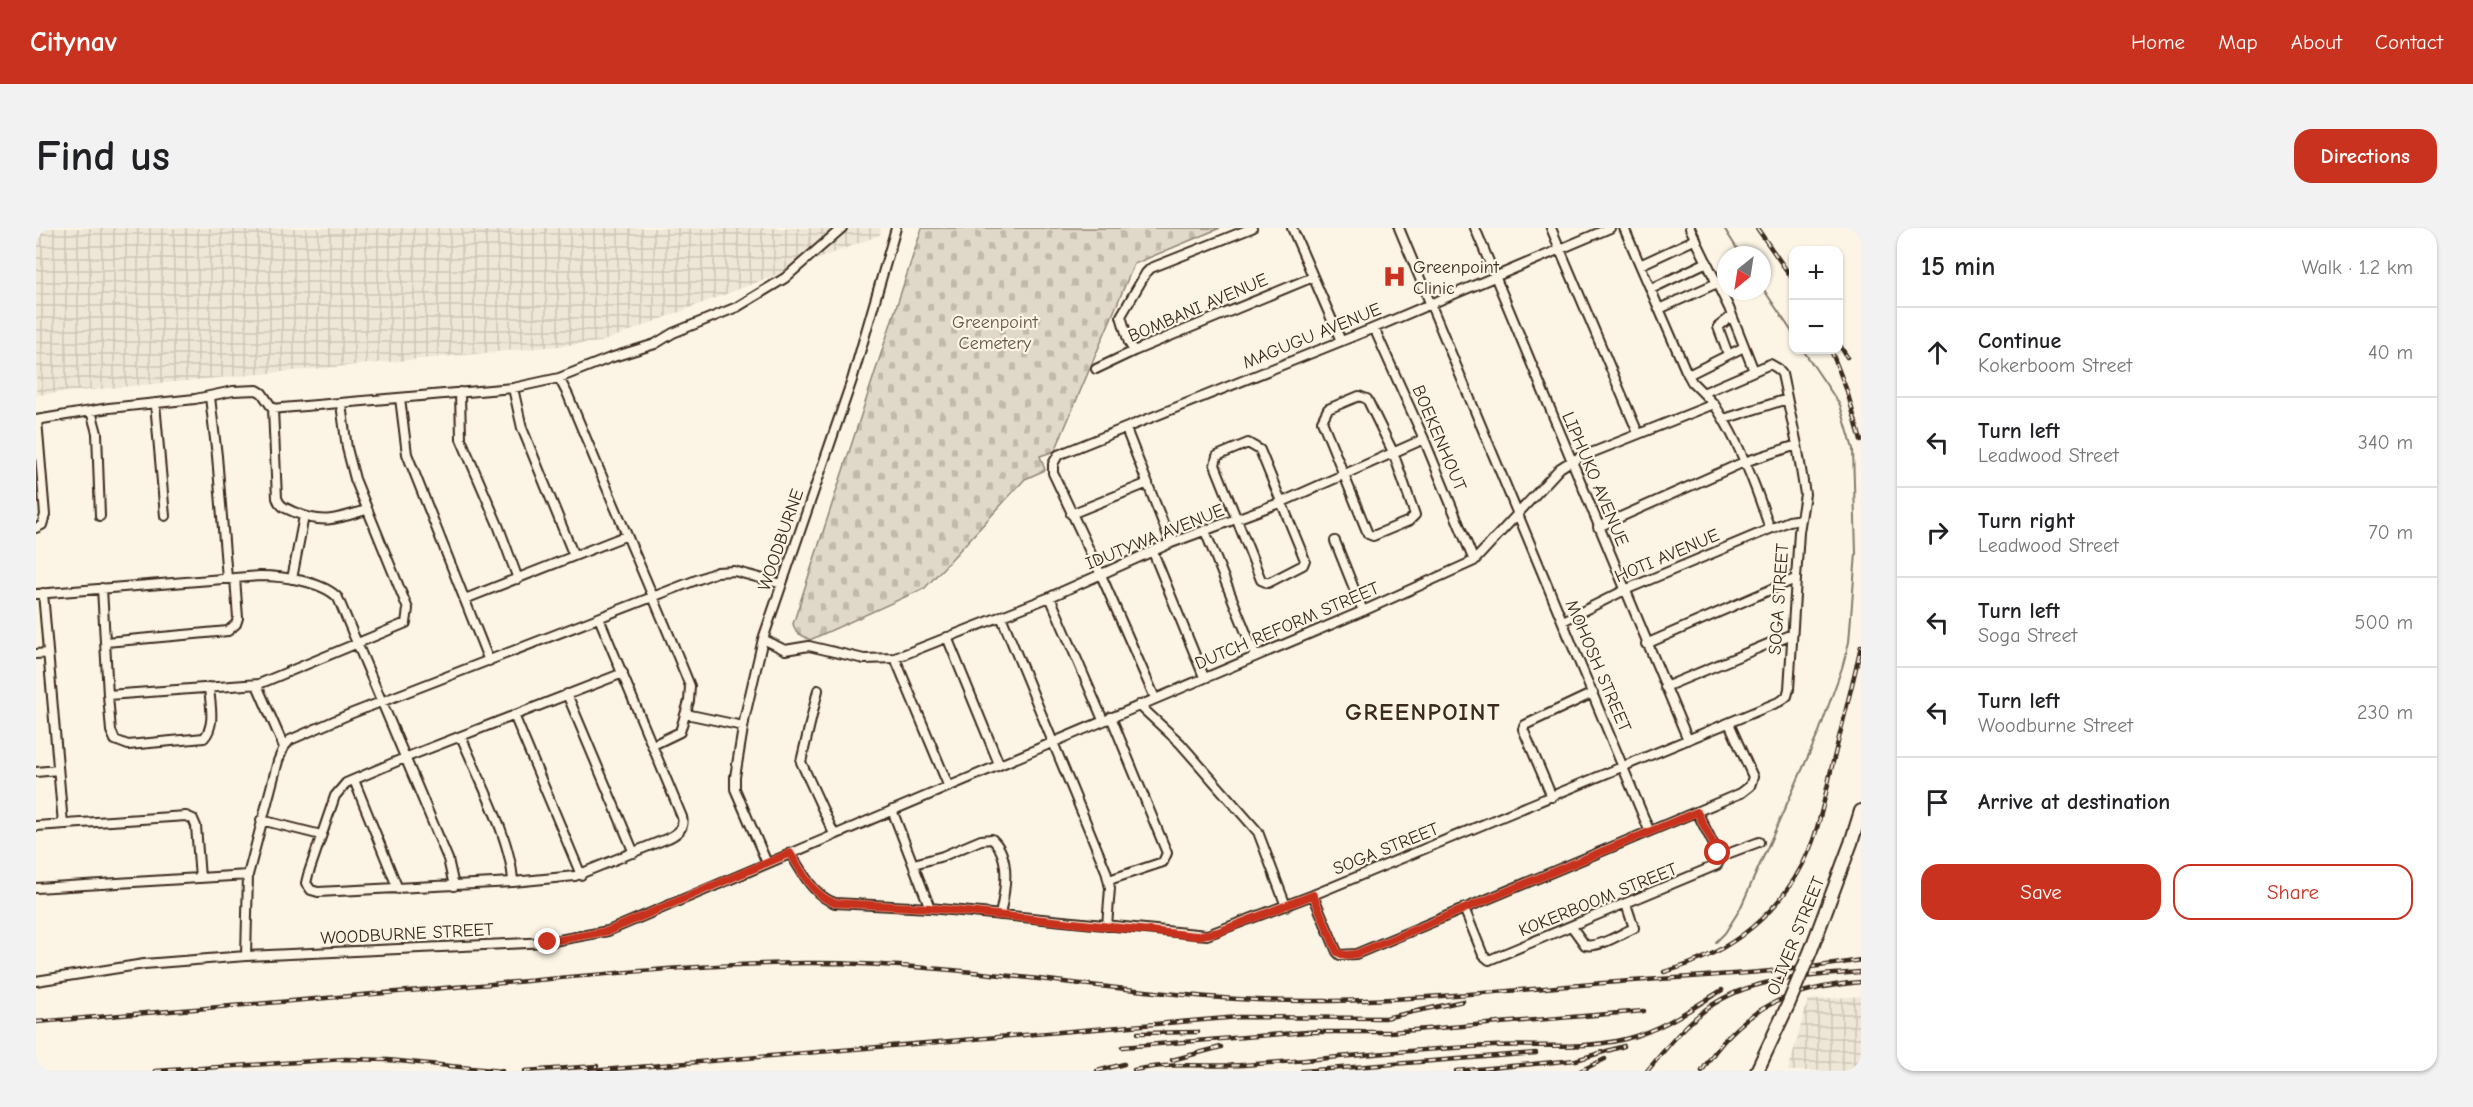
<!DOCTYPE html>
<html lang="en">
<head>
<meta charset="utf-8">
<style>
	:root { --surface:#fff; --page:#f2f2f2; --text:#202124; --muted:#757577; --line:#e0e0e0; --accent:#c8321e }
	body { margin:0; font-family:"Comic Neue",sans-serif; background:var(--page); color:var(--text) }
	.controls { position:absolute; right:18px; top:18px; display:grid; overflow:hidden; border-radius:12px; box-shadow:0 2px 4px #0004 }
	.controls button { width:54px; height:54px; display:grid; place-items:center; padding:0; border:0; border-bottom:2px solid var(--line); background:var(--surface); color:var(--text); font:30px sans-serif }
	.compass { position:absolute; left:1681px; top:18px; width:54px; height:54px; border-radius:50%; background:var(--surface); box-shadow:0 2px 4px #0004; rotate:210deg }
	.stop { position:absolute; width:18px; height:18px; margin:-14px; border:4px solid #c8321e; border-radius:50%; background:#fff }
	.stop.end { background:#c8321e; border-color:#fff; box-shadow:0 2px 6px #0008 }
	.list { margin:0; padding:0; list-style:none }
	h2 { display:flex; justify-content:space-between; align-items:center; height:78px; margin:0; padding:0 24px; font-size:26px }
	h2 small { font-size:20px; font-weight:400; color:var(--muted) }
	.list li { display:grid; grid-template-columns:39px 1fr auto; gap:18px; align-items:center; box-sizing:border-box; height:90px; padding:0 24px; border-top:2px solid var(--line) }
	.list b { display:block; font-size:22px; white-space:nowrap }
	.list p { margin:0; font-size:20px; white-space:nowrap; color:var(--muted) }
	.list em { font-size:20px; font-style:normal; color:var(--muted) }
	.actions { display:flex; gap:12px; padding:18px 24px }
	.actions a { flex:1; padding:14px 0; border:2px solid var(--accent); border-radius:18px; text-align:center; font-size:21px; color:var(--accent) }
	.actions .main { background:var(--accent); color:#fff }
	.icon { flex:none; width:33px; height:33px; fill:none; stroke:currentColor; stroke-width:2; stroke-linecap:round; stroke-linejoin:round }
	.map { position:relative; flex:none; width:1825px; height:843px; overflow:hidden; border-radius:18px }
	header { display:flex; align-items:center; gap:36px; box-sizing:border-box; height:84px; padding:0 30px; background:var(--accent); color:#fff }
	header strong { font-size:28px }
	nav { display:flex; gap:33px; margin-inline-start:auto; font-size:21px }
	.intro { display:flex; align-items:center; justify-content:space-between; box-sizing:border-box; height:144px; padding:0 36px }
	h1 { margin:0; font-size:42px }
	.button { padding:15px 27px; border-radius:18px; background:var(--accent); color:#fff; font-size:21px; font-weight:700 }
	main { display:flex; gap:36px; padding:0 36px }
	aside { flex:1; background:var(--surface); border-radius:18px; box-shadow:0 2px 4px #0004 }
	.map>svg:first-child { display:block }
</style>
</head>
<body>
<header>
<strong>Citynav</strong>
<nav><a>Home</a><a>Map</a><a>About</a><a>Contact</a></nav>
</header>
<div class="intro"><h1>Find us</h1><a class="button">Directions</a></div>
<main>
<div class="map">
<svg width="1825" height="843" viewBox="0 0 1825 843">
	<defs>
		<pattern id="industrial-grid" width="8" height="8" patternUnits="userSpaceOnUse" patternTransform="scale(1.5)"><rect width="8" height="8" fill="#eee6d6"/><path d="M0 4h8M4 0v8" fill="none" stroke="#cdc5b7"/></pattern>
		<pattern id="cemetery-stones" width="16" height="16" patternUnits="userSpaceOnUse" patternTransform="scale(1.5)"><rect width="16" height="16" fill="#e0d8c8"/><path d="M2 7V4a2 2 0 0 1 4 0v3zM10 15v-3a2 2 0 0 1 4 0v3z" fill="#c1baab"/></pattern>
	</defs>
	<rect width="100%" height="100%" fill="#fcf5e5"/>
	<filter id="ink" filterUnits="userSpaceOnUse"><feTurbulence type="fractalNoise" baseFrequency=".0167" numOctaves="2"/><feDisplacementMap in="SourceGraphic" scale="12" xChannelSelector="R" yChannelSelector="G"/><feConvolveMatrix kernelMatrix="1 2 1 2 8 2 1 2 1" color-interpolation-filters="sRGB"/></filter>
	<g filter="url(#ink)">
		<!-- industrial -->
		<path fill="url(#industrial-grid)" d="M 0,0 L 845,0 L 844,7 L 565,114 L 0,167 Z
			M 1825,768 L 1825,843 L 1752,843 L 1772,772 Z"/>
		<!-- cemetery -->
		<path fill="url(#cemetery-stones)" stroke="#8e8173" stroke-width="1.5" d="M 886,0 L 1184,0 L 1098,36 L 1019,223 L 1004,228 L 1009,242 L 989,251 L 889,360 L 774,412 L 760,404 L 757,396 Z"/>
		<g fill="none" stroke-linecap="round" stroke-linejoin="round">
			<!-- stream -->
			<path stroke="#85796b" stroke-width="2" d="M 1688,0 L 1705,27
				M 1726,59 L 1758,107
				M 1680,714 L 1689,705 L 1704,681 L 1783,504 L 1806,440 L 1813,414 L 1820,325 L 1817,221 L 1804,177 L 1767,122"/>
			<defs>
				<path id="minor" d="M 1256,0 L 1305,113
					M 1363,0 L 1613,602
					M 1439,0 L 1652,512
					M 1515,0 L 1602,205
					M 1588,0 L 1650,143 L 1656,154 L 1678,176
					M 1654,0 L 1693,80 L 1718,143
					M 1604,37 L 1660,11
					M 1615,61 L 1671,34
					M 1623,81 L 1681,55
					M 1338,100 L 1388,211 L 1438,333
					M 1098,123 L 1093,115 L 1085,88 L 1110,45 L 1115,40 L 1216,0
					M 1692,126 L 1682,99 L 1696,88
					M 1060,141 L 1098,123 L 1277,49
					M 1652,147 L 1708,119
					M 523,150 L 574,130 L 619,116 L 637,105 L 701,79 L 749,50 L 806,0
					M 477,160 L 486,200 L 538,328
					M 424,164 L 425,211 L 462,297 L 482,351
					M 1323,168 L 1331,171 L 1357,224 L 1379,287 L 1373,293 L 1337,308 L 1332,306 L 1286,193 L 1292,181 Z
					M 174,169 L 181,228 L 191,350
					M 364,170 L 371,226 L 453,433
					M 119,175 L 129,288
					M 237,181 L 241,270 C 244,279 250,280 258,284 C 287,297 301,291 330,282
					M 55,183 L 61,205 L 64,288
					M 1688,191 L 1751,171
					M 0,192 L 73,180 L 159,171 L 197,163 L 221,162 L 226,165 L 237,181 L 246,180 L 477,160 L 523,150 L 532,167 C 572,265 615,361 654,458 L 653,473 L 644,504 L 617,517
					M 1090,201 L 1135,315
					M 1212,215 L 1224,222 L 1269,332 L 1267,337 L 1232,355 L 1225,352 L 1179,237 L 1181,228 Z
					M 1035,286 L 1112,255
					M 1562,299 L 1708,234 L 1761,217
					M 0,300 L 6,297 L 9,287 L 1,192
					M 1169,303 L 1219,427
					M 1299,313 L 1327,383
					M 1117,324 L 1168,449
					M 256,351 L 268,288
					M 66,360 L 72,467 L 75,503 L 79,512 L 92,517 L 168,510 C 180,497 174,476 173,459
					M 7,365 L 27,596
					M 0,366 L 224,348 C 245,348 287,353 302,370 L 412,631 L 418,658
					M 1014,369 L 1067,492
					M 429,371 L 589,308
					M 965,388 L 1070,643 L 1074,660 L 1071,698
					M 563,390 L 646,589 C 649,601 640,607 630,611 L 539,648 L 477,654 L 282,664 L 275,662 L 270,655 L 272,647 L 299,568 L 310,555 L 371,529 L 587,445
					M 1527,393 L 1589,362 L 1753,293 L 1765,291
					M 911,409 L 963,536
					M 727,411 L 749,422 L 773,418 L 828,431 L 859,430 L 1014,369 L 1135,315 L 1246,274 L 1388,211
					M 70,414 L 192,403 L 200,396 L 202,390 L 199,350
					M 1610,416 L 1759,351
					M 0,426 L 12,425
					M 859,430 L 912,557
					M 221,457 L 248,519
					M 1629,459 L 1756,406
					M 782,462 L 765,534 L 798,606
					M 531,466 L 598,625
					M 72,467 L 223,456 L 370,395 L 372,381 L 319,251 L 311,220 L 305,176
					M 1119,470 L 1065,347 L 1017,245 L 1017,236 L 1022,227 L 1338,100 L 1574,0
					M 1103,477 L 1144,515 L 1222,604 L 1250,678
					M 650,486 L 707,498
					M 478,487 L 545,647
					M 425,508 C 442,550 475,610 477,654
					M 0,544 L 22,542
					M 318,552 L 362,661
					M 1516,569 L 1487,501 L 1489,497 L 1557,465
					M 856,582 L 894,680
					M 225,592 L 285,607
					M 0,598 L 150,588 L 157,591 L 160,598 L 164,650
					M 754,625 C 766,643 777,668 799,675 L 894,680 L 1171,707 L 1277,667 L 1745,473 L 1751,468 L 1753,461 L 1763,304 L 1769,266 L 1761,217 L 1746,146 L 1741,140 L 1734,136 L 1667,165
					M 1683,629 L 1723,614
					M 731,635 L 699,561 L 699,549 L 709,488 L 727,411 L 816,152 L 860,0
					M 878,636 L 907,628 L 945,612 L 956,611 C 976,629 969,664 964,687
					M 1073,652 L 1127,634 L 1131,625 L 1075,489
					M 0,660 L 212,647
					M 1277,667 L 1301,724 L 1304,727 L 1320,726 L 1705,565 L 1714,558 L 1717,549 L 1693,495
					M 1428,680 L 1447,727 L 1453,732 L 1681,637 L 1684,632 L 1682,625 L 1661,584
					M 1536,699 L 1549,717 C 1564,720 1584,706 1598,700 L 1590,676
					M 210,728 L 212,647 L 242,533 L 248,519 L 254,512 L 314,486 L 681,344 L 698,343 L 746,356
					M 0,753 L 108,736 L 210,728 L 512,714 L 572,703 L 1327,383 L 1438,333 L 1524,240 L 1535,233 L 1678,176 C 1703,213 1720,259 1734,301"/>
				<path id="trunk" d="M 1775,722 L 1815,615 L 1825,583
					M 1721,843 L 1752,777"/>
			</defs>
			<!-- minor casing -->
			<use href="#minor" stroke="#3b2a1e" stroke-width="12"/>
			<!-- trunk casing -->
			<use href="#trunk" stroke="#3b2a1e" stroke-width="16"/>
			<!-- minor -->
			<use href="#minor" stroke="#fcf5e5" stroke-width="8"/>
			<!-- trunk -->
			<use href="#trunk" stroke="#fcf5e5" stroke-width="12"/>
			<defs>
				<path id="rail" d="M 1721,0 L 1758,53
					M 1802,114 L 1811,129
					M 1795,122 L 1811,163 L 1825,213
					M 1628,744 C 1695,726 1749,683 1775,618 C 1785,592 1790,564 1796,538 C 1806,498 1816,458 1825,418
					M 0,794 C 144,782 287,771 431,758 C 544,749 657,736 770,735 C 915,734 1058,762 1201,771 C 1324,778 1446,765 1568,755 C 1654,748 1741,746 1825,732
					M 1276,804 L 1354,804 L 1608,783
					M 1102,805 L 1162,804
					M 1086,819 L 1284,803
					M 1136,832 L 1185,819
					M 1098,842 C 1135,834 1170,839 1207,837 C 1290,831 1374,821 1457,818 C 1501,816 1546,822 1589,811 C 1625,802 1655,781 1686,762
					M 119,843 L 309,831 L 352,832 L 466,843
					M 489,843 L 561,838
					M 554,843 L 1203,789 L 1349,790 L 1427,773
					M 1061,843 L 1088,836
					M 1266,843 L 1500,825
					M 1420,843 L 1540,832 L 1588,818
					M 1544,843 L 1569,831
					M 1611,843 C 1628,823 1644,802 1664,786 C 1709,748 1769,749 1825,744
					M 1666,843 C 1704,780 1754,760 1825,754"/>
			</defs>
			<!-- rail casing -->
			<use href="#rail" stroke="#3b2a1e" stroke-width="4.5"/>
			<!-- rail -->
			<use href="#rail" stroke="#fcf5e5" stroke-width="2" stroke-dasharray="7" stroke-linecap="butt"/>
			<defs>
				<path id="trunk-bridge" d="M 1752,777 L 1775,722"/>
			</defs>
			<!-- trunk-bridge casing -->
			<use href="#trunk-bridge" stroke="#3b2a1e" stroke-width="16" stroke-linecap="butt"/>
			<!-- trunk-bridge -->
			<use href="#trunk-bridge" stroke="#fcf5e5" stroke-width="12"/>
		</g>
	</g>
	<g fill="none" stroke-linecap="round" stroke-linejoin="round" filter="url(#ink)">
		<!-- route -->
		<path stroke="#c8321e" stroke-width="8" d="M 512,714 L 572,703 L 754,625 C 766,644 777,668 799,675 L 894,680 L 1161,708 L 1182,704 L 1277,667 L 1301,724 C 1307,728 1313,727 1320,726 L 1661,584 L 1682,625"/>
	</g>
	<!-- icons -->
	<defs>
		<symbol id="hospital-bare" viewBox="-9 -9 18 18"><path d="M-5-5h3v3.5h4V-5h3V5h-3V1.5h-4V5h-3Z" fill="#c8321e" stroke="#fcf5e5" stroke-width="2.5" paint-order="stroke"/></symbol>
	</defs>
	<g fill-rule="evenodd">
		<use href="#hospital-bare" x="1342" y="32" width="33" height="33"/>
	</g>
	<g text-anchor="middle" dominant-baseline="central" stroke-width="4.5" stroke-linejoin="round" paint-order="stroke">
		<!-- poi labels -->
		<g font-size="18" fill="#3b2a1e" stroke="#fcf5e5" text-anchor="start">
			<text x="1377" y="39">Greenpoint<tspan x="1377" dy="21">Clinic</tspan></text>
		</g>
		<!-- street labels -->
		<g font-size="18" fill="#3b2a1e" stroke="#fcf5e5">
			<text transform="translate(1162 80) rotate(-23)">BOMBANI AVENUE</text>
			<text transform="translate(1276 108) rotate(-22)">MAGUGU AVENUE</text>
			<text transform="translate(1403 210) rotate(67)">BOEKENHOUT</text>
			<text transform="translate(1559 251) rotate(67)">LIPHUKO AVENUE</text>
			<text transform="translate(1119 309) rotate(-22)">IDUTYWA AVENUE</text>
			<text transform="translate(745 312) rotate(-71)">WOODBURNE</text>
			<text transform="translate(1631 328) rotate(-23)">HOTI AVENUE</text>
			<text transform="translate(1743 371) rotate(-86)">SOGA STREET</text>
			<text transform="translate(1251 398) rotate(-23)">DUTCH REFORM STREET</text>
			<text transform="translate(1562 438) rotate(67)">MOHOSH STREET</text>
			<text transform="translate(1350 621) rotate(-22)">SOGA STREET</text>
			<text transform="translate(1562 672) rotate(-22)">KOKERBOOM STREET</text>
			<text transform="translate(371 706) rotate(-3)">WOODBURNE STREET</text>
			<text transform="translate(1760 708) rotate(-68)">OLIVER STREET</text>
		</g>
		<!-- park labels -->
		<g font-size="18" fill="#645648" stroke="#fcf5e5">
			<text x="959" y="94">Greenpoint<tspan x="959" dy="21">Cemetery</tspan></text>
		</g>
		<!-- district labels -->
		<g font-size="24" font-weight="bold" letter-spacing="1.5" fill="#3b2a1e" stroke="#fcf5e5">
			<text x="1387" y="484">GREENPOINT</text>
		</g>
	</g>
</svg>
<div class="controls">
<button>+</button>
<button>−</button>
</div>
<svg class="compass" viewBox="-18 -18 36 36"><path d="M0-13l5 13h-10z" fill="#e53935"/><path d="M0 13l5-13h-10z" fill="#757577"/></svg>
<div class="stop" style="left:1682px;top:625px"></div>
<div class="stop end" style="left:512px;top:714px"></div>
</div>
<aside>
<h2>15 min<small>Walk · 1.2 km</small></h2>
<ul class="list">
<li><svg class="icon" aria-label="ahead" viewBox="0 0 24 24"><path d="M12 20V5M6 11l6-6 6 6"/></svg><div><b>Continue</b><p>Kokerboom Street</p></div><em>40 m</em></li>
<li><svg class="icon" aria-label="left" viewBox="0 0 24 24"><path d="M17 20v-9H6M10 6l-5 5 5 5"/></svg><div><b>Turn left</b><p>Leadwood Street</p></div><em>340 m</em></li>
<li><svg class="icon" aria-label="right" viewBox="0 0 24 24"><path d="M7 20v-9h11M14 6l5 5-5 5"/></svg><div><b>Turn right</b><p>Leadwood Street</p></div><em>70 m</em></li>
<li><svg class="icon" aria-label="left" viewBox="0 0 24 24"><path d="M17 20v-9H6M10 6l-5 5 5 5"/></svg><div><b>Turn left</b><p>Soga Street</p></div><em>500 m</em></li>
<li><svg class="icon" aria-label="left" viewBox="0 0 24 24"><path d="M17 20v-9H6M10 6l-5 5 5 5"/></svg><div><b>Turn left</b><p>Woodburne Street</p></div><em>230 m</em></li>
<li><svg class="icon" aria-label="arrive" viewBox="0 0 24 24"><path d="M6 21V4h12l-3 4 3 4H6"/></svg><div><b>Arrive at destination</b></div></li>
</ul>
<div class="actions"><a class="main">Save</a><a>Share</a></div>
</aside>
</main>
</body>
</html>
